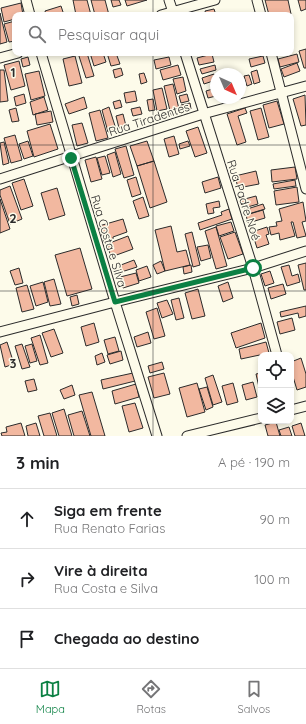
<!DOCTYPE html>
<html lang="pt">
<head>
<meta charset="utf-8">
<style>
	:root { --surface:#fff; --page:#f6f6f6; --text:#202124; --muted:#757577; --line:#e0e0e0; --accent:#0b8043 }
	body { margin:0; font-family:Quicksand,sans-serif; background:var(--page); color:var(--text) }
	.controls { position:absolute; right:12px; bottom:12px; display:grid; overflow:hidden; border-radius:8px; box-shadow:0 2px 6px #0003 }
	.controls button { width:36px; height:36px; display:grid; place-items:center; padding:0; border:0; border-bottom:1px solid var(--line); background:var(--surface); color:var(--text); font:20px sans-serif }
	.compass { position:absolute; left:210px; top:68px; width:36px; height:36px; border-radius:50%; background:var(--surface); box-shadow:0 2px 6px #0003; rotate:136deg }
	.stop { position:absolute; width:12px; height:12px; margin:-9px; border:3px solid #0b8043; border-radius:50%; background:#fff }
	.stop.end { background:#0b8043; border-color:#fff; box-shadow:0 1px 4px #0008 }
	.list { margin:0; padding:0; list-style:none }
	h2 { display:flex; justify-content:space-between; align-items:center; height:52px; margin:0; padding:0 16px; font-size:17px }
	h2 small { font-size:13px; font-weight:400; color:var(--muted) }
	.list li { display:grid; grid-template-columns:26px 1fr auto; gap:12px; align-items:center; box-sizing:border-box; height:60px; padding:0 16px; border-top:1px solid var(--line) }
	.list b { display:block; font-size:15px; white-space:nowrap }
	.list p { margin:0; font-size:13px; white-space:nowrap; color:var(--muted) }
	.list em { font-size:13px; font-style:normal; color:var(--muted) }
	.icon { flex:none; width:22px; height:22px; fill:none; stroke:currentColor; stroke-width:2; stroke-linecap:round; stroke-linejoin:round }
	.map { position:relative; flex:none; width:306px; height:436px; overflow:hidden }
	.search { position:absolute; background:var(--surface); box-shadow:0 2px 6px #0003; left:12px; right:12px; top:12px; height:44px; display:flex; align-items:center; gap:10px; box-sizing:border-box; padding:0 14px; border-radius:8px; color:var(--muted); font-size:15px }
	.sheet { height:232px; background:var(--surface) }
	nav { display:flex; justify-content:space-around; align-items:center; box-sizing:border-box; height:56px; border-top:1px solid var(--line); background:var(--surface); font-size:11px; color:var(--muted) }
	nav a { display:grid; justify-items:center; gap:2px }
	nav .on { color:var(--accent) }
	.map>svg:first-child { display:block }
</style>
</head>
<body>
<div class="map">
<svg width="306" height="436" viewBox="0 0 306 436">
	<rect width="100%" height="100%" fill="#fdfbea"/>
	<!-- building -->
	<path fill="#f2b8a0" stroke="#2b2b2b" d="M 73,0 L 87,0 L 91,15 L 76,15 Z
		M 91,0 L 105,0 L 109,15 L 95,15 Z
		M 111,0 L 119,0 L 121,5 L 113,7 Z
		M 125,0 L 147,0 L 127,6 Z
		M 265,0 L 288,0 L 291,14 L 269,15 Z
		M 298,0 L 306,0 L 306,9 L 301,11 Z
		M 21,3 L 23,15 L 15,15 L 15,19 L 4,22 L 1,8 Z
		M 61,6 L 64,15 L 46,15 L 45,11 Z
		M 214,9 L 216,15 L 206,15 L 205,11 Z
		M 0,13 L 7,42 L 0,44 Z
		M 15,21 L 15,41 L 9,42 L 4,24 Z
		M 306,49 L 306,68 L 304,68 L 299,51 Z
		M 78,53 L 87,53 L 94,76 L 86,78 Z
		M 90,53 L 103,53 L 106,62 L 94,66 Z
		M 107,53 L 116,53 L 120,64 L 111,66 Z
		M 212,54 L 214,62 L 199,65 L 197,58 Z
		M 297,54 L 299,62 L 280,67 L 278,59 Z
		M 75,56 L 82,83 L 69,86 L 63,59 Z
		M 263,56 L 265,63 L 251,67 L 249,59 Z
		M 28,57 L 30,65 L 23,67 L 21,59 Z
		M 169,57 L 171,65 L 156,69 L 154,60 Z
		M 19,61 L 25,86 L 11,90 L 4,65 Z
		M 297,63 L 300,71 L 284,77 L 281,69 Z
		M 178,65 L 181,75 L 163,80 L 160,70 Z
		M 215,65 L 216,70 L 202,74 L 200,69 Z
		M 121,68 L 123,75 L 115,78 L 113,70 Z
		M 0,70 L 4,70 L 8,101 L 0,102 Z
		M 257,70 L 260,82 L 254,84 L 251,72 Z
		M 39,71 L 45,96 L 31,100 L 25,74 Z
		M 144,73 L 147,82 L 141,84 L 139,74 Z
		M 214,74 L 216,80 L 204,84 L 202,78 Z
		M 249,75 L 252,84 L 247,86 L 244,76 Z
		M 183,77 L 186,91 L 177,94 L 173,79 Z
		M 173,84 L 180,113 L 171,115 L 164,86 Z
		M 162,88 L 167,109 L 157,111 L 153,90 Z
		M 216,88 L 216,96 L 208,98 L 206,91 Z
		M 135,91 L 137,101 L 126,103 L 124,93 Z
		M 24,94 L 26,103 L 16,106 L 14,97 Z
		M 187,94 L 189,101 L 181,103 L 179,96 Z
		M 305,95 L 306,125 L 301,126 L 293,99 Z
		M 44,97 L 48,110 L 33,115 L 30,102 Z
		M 84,97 L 87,108 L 69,114 L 65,104 Z
		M 153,99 L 155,110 L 149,111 L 147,100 Z
		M 120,100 L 122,107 L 115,109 L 113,102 Z
		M 277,101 L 284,124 L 269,128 L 263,105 Z
		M 190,103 L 191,109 L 182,111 L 181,105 Z
		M 109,107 L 116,129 L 108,132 L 102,110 Z
		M 140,107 L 142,114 L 133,116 L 131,109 Z
		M 16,108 L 19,121 L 12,122 L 9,110 Z
		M 245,108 L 247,113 L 238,116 L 246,142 L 237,145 L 227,114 Z
		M 261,108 L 269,137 L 258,140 L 250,111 Z
		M 100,110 L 108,138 L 96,141 L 89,113 Z
		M 51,111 L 53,122 L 37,125 L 35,114 Z
		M 123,114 L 126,126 L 119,128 L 116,116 Z
		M 82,123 L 88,143 L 77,146 L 72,125 Z
		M 50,124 L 58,149 L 34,157 L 27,131 Z
		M 198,127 L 207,153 L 195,157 L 186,131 Z
		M 15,135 L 22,160 L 11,163 L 4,138 Z
		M 174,136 L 179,154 L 169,157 L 164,139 Z
		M 28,141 L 33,156 L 24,159 L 19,144 Z
		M 147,141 L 154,161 L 137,166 L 130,146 Z
		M 188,141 L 190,146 L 180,149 L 179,144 Z
		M 4,142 L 9,163 L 3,165 L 0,143 Z
		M 126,146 L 134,175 L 124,178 L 115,149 Z
		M 115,152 L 121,174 L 113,177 L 107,155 Z
		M 105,156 L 110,173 L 102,175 L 97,158 Z
		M 96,157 L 102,179 L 91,182 L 85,160 Z
		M 154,161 L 167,202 L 150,208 L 137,166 Z
		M 295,167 L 297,179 L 272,182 L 271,170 Z
		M 256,171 L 259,184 L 238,188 L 235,176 Z
		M 136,177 L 141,194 L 132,197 L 127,180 Z
		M 218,177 L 221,188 L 205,193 L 202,182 Z
		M 24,179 L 33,206 L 21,210 L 12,183 Z
		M 295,180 L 296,186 L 274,189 L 273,184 Z
		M 10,186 L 22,219 L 10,224 L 0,195 L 0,190 Z
		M 297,187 L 299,202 L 276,205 L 274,191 Z
		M 57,188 L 65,215 L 49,220 L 41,193 Z
		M 256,196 L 258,204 L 244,208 L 241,200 Z
		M 143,197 L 149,216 L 139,219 L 133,201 Z
		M 0,199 L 10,229 L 0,233 Z
		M 219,201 L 220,207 L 213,208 L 214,213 L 208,214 L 206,204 Z
		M 303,202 L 306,221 L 302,222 L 306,236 L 297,238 L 293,222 L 291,222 L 295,236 L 280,240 L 279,233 L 271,235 L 269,227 L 277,226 L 276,222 L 282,221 L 279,209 Z
		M 263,204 L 265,209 L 245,215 L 244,210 Z
		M 229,209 L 232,219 L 200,230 L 198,223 L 222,215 L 221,212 Z
		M 263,210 L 265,218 L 248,223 L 246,215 Z
		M 123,219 L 127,232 L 113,237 L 113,239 L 104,242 L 99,226 Z
		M 231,222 L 234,231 L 219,236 L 216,226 Z
		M 171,226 L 177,252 L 186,250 L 190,265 L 165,271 L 155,230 Z
		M 216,227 L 227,266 L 216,269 L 205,231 Z
		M 267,227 L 269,234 L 266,235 L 269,244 L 257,248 L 252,232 Z
		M 192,232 L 200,265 L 193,267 L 185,234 Z
		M 235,232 L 243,254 L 228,259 L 220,237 Z
		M 128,236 L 133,249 L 111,257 L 107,244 Z
		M 208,245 L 211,258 L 201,261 L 197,247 Z
		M 80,248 L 92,289 L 67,296 L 55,255 Z
		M 134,260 L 137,267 L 115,274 L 113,268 Z
		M 161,261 L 165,271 L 157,274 L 153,265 Z
		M 306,263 L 306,290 L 304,290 L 298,265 Z
		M 191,265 L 192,272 L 184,274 L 183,267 Z
		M 289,265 L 292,276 L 298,274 L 300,282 L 287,286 L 281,267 Z
		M 147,266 L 151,277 L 139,281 L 136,270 Z
		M 19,268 L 23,283 L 15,285 L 10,271 Z
		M 270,271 L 274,283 L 265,286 L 261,274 Z
		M 136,273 L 139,283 L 123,288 L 120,277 Z
		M 54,279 L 61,304 L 50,306 L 44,282 Z
		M 43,282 L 48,302 L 36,306 L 30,286 Z
		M 228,282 L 233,298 L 223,302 L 218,286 Z
		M 283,284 L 286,294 L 271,299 L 268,288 Z
		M 27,285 L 34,309 L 22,312 L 16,288 Z
		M 198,289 L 205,316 L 192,319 L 185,293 Z
		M 77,295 L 79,304 L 72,306 L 70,297 Z
		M 179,298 L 184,318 L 176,320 L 171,300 Z
		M 167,300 L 173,314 L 162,318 L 157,303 Z
		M 306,306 L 306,316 L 299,318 L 298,313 L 281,317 L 280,312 Z
		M 157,308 L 165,336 L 154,339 L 146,312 Z
		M 292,318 L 295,330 L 280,334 L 277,322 Z
		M 94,323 L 99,342 L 86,346 L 81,327 Z
		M 261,323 L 265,338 L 236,348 L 231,333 Z
		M 54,329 L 63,353 L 51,357 L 42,333 Z
		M 148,332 L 151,343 L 137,347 L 134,337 Z
		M 40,335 L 48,363 L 40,365 L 31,338 Z
		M 115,337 L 119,351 L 108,354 L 104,340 Z
		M 7,342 L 14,364 L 5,367 L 0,345 Z
		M 266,342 L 269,353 L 241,359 L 239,349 Z
		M 22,344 L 30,367 L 22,369 L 15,346 Z
		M 32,344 L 37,361 L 30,363 L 25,346 Z
		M 121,351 L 123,360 L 110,364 L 107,355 Z
		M 102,353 L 105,362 L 97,365 L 95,356 Z
		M 301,358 L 306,374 L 306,387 L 297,390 L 291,370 L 291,362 Z
		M 162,362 L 164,369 L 150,373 L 148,366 Z
		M 133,373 L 135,381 L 103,389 L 101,380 Z
		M 164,373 L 170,394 L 154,398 L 148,377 Z
		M 261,373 L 261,396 L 256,374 Z
		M 213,375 L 222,402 L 213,405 L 205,378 Z
		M 34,379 L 37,390 L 28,392 L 25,381 Z
		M 253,382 L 257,397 L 246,400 L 242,385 Z
		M 197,383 L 205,412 L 187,417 L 179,388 Z
		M 233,383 L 238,402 L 227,405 L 222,386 Z
		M 136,384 L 139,397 L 115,404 L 112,391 Z
		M 72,385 L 75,395 L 64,399 L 60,390 Z
		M 207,387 L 213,407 L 206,410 L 199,389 Z
		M 92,392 L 105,436 L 91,436 L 79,395 Z
		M 135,403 L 143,428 L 129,432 L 122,406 Z
		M 64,409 L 72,436 L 59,436 L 52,413 Z
		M 82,411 L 90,436 L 74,436 L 68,415 Z
		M 50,413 L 57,436 L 44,436 L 38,416 Z
		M 276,422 L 280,436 L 268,436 L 265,425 Z
		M 21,423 L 25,436 L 2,436 L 1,433 L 7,432 L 6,427 Z
		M 36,423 L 40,436 L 28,436 L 26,426 Z
		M 301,423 L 305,436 L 295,436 L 292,426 Z
		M 289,427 L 292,436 L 281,436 L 279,430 Z"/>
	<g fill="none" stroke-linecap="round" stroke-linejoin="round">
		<defs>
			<path id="minor" d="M 26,0 L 30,15
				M 169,0 L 174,15
				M 257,0 L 261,15
				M 161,15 L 215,0
				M 41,53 L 115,302 L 157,436
				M 185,53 L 253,268 L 277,355
				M 271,53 L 306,189
				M 0,58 L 18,53
				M 0,179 L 203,114 L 306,86
				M 0,332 L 115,302 L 253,268 L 306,251
				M 291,410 L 306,406
				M 187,436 L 261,418"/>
		</defs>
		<!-- minor casing -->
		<use href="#minor" stroke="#2b2b2b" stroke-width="11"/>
		<!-- minor -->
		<use href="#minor" stroke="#fdfbea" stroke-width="9"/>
	</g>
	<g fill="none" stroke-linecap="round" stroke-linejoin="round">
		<!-- route -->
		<path stroke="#0b8043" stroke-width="5" d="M 71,158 L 115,302 L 253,268"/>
	</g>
	<!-- grid -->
	<path fill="none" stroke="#2b2b2b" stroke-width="1" stroke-opacity="0.55" d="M 153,0 L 153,15M 153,53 L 153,436M 0,145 L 306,145M 0,291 L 306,291"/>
	<g text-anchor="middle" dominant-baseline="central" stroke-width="3" stroke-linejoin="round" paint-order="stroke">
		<!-- street labels -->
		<g font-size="12" fill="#2b2b2b" stroke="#fdfbea">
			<text transform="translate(149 119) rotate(-18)">Rua Tiradentes</text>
			<text transform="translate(244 200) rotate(72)">Rua Padre Noé</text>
			<text transform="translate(109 241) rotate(73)">Rua Costa e Silva</text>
		</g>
	</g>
	<g font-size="13" text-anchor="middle" font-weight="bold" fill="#2b2b2b" stroke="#fdfbea" stroke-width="3" stroke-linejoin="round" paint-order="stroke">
		<text x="13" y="77">1</text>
		<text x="13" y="223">2</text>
		<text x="13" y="368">3</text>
	</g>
</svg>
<div class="controls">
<button><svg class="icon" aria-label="locate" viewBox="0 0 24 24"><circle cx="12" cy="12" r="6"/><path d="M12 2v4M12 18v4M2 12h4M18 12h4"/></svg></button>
<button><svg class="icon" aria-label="layers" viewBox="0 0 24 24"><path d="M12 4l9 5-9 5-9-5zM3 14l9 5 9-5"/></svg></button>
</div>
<svg class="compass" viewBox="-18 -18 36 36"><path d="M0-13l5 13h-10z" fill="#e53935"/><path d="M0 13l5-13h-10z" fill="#757577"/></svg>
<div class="stop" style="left:253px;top:268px"></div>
<div class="stop end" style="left:71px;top:158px"></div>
<div class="search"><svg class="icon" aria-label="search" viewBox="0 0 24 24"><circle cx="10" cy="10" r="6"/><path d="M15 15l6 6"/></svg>Pesquisar aqui</div>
</div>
<section class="sheet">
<h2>3 min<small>A pé · 190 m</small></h2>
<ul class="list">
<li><svg class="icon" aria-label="ahead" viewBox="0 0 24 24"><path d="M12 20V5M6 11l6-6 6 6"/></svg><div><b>Siga em frente</b><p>Rua Renato Farias</p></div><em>90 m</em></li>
<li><svg class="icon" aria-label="right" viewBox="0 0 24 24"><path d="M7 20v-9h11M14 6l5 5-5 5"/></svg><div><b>Vire à direita</b><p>Rua Costa e Silva</p></div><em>100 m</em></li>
<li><svg class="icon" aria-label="arrive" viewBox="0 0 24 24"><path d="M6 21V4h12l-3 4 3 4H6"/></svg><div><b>Chegada ao destino</b></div></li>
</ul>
</section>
<nav>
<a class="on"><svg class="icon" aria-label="map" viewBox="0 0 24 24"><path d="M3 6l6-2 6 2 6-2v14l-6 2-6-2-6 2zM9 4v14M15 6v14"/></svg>Mapa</a>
<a><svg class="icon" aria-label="directions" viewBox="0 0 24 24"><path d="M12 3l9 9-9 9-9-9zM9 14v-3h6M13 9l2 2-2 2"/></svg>Rotas</a>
<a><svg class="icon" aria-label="saved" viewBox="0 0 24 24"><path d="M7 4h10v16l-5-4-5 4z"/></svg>Salvos</a>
</nav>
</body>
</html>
